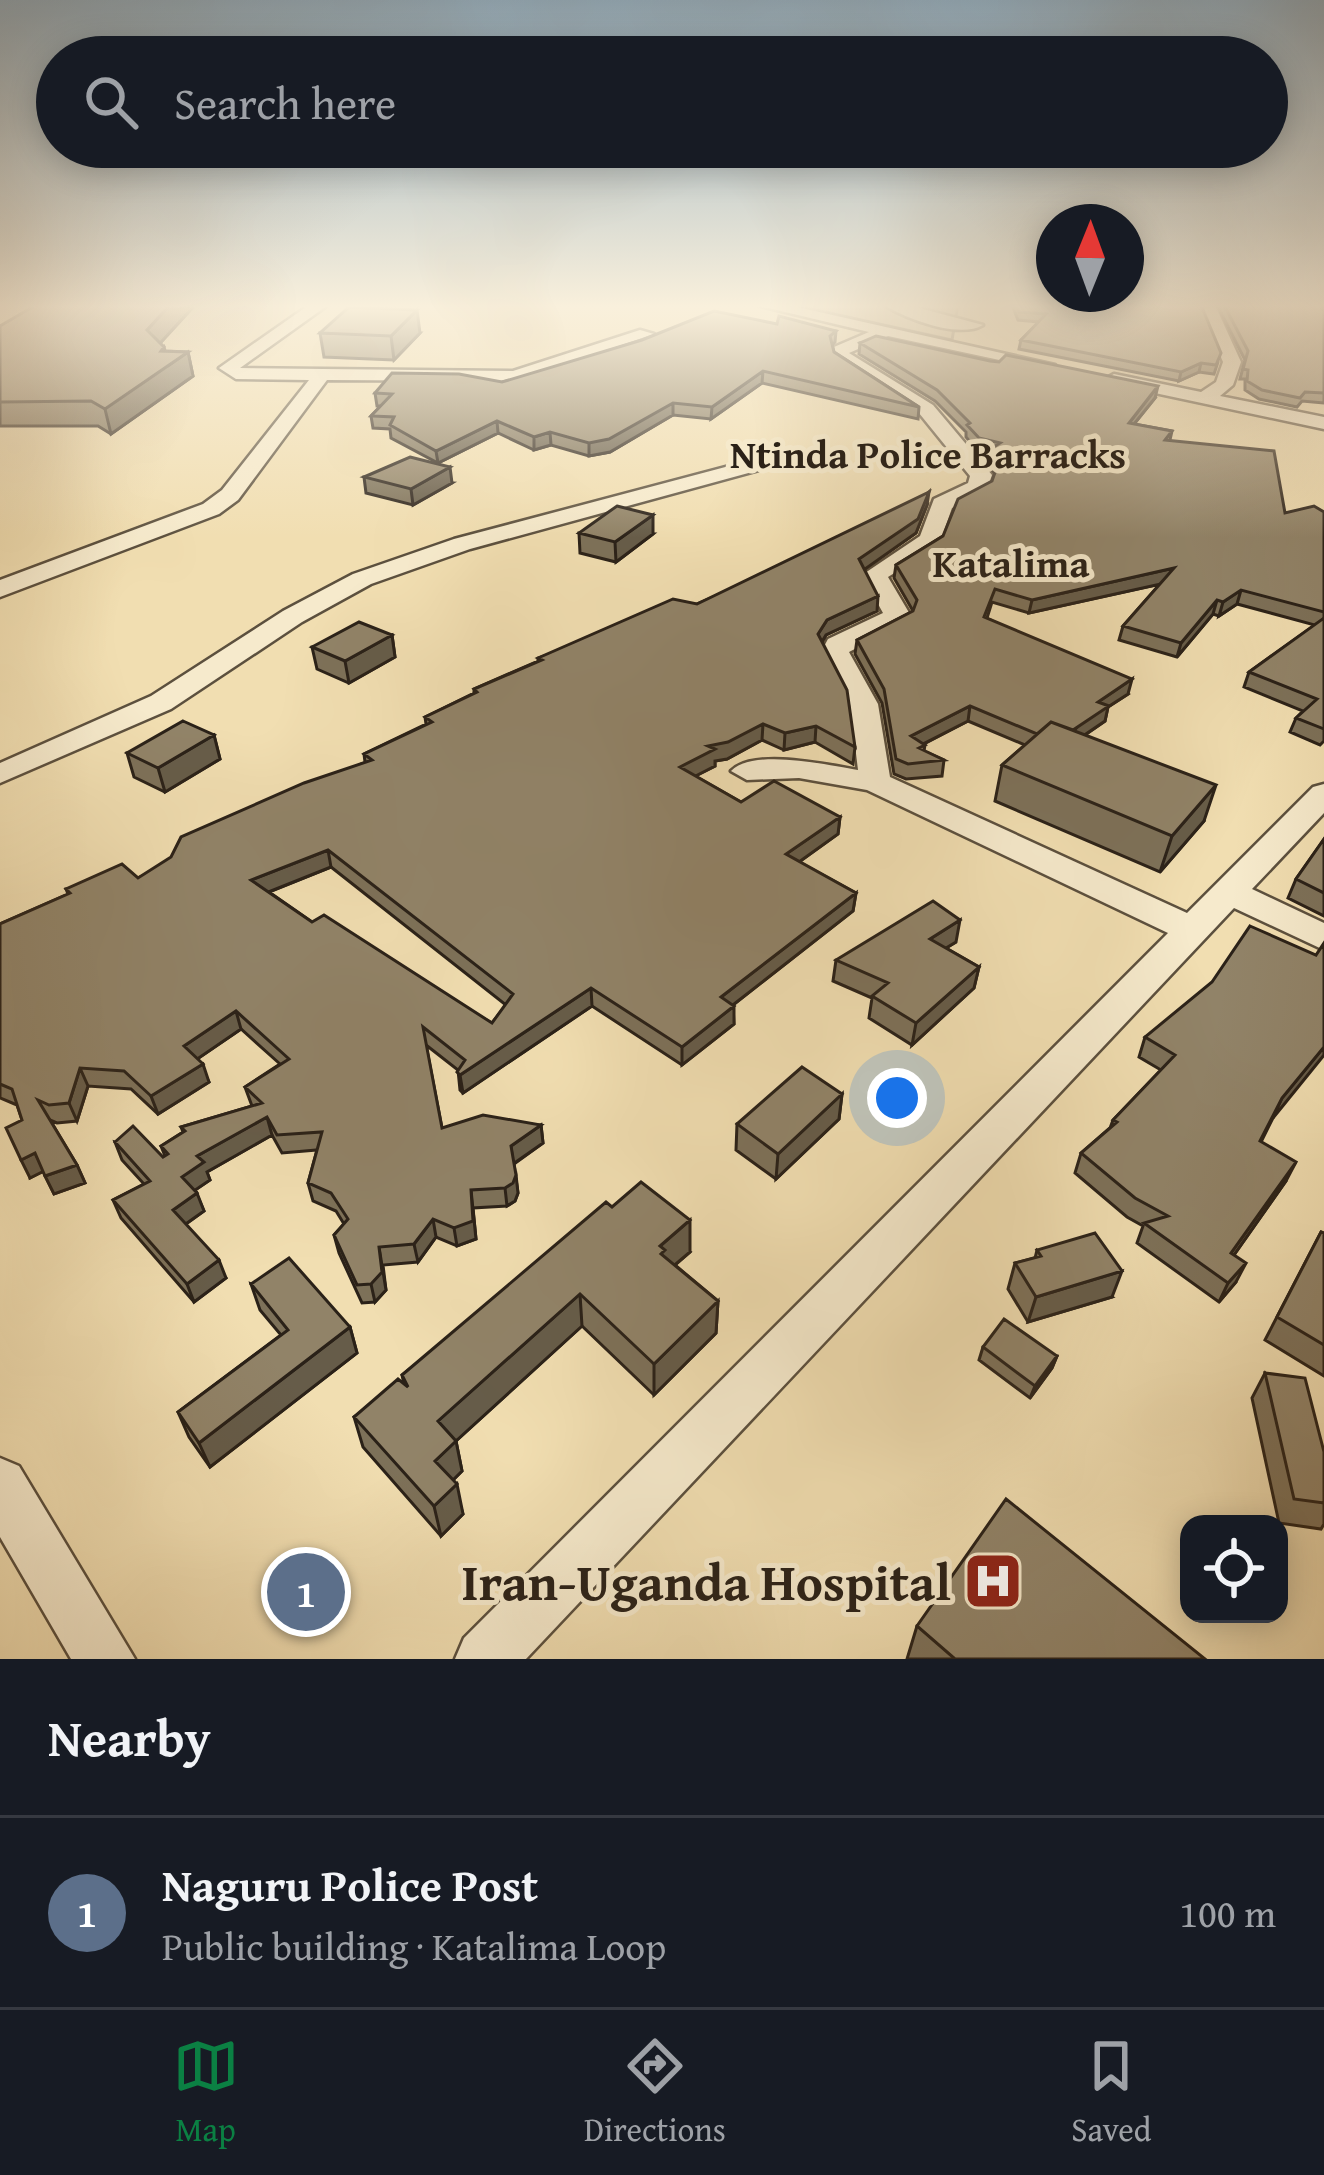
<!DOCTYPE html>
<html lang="en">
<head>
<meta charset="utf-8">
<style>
	:root { --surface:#171b24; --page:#242831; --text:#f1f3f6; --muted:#9ea1a6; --line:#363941; --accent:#0b8043 }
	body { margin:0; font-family:"Gentium Book Plus",serif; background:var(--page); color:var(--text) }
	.controls { position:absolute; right:36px; bottom:36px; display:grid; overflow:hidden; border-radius:24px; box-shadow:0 6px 30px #0003 }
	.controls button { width:108px; height:108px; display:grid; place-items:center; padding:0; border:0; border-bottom:3px solid var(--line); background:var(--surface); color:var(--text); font:60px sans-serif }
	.compass { position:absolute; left:1036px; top:204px; width:108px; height:108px; border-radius:50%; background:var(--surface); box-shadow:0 6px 30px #0003; rotate:1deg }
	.you { position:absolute; left:897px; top:1098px; width:42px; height:42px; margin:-30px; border:9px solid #fff; border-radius:50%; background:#1a73e8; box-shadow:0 0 0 18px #1a73e833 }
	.badge { display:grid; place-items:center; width:78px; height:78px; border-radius:50%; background:var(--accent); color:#fff; font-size:39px; font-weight:700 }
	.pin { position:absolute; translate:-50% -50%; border:6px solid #fff; box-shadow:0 3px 12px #0006 }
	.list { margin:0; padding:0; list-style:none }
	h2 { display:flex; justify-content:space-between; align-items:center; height:156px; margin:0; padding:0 48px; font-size:51px }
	h2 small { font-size:39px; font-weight:400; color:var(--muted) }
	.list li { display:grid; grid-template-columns:78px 1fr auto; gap:36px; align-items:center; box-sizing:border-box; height:192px; padding:0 48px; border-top:3px solid var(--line) }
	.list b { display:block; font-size:45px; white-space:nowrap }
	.list p { margin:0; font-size:39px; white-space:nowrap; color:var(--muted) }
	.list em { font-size:39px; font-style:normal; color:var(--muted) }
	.icon { flex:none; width:66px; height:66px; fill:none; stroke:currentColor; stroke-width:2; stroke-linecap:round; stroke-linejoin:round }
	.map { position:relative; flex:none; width:1324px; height:1659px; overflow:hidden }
	.search { position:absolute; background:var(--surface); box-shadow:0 6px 30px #0003; left:36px; right:36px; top:36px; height:132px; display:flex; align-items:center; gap:30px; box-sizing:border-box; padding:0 42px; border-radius:66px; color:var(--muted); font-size:45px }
	.sheet { height:348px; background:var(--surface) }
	nav { display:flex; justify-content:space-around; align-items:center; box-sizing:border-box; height:168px; border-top:3px solid var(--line); background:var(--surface); font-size:33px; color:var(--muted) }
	nav a { display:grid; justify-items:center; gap:6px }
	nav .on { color:var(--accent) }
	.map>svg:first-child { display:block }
</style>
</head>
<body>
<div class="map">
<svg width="1324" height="1659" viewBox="0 0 1324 1659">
	<rect width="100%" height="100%" fill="#f1deb1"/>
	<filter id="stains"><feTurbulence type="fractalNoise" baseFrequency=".00167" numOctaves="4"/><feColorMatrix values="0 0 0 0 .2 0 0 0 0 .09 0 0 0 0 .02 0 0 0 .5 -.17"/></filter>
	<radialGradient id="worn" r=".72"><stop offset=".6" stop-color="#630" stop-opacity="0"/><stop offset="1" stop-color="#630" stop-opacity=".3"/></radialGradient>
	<!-- green -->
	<path fill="#cfbe97" stroke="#7c7058" stroke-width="3" d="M 793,305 L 958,305 L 952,340 Z"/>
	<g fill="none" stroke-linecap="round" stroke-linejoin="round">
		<defs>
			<path id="minor" d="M 309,305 L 328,305 L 240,368 L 513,371 L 640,330 L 654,334 L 514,381 L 327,380 L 238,500 L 219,514 L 0,597 L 0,580 L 203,504 L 222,490 L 309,380 L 236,379 L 219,368 Z
				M 756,305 L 788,305 L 1055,365 L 1046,370 L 888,336 L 849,353 L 933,405 L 992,475 L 986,492 L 952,508 L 939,545 L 888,577 L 911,616 L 907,622 L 849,652 L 878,704 L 890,777 L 1187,913 L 1313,787 L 1324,784 L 1324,813 L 1252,889 L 1324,923 L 1324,950 L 1234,908 L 526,1659 L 455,1659 L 464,1638 L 1168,933 L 867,790 L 799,778 L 747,780 L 731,771 C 753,748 828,765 858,770 L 850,704 L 821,652 L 828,639 L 883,613 L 862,575 L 920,536 L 934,499 L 968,483 L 970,476 L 919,413 L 835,360 L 834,347 L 869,332 Z
				M 884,305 L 908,305 L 983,325 C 959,339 907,319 884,305 Z
				M 1199,305 L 1215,305 L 1241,362 L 1233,385 L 1220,396 L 1324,417 L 1324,429 L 1108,383 L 1105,379 L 1114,374 L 1201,392 L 1216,382 L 1223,362 Z
				M 767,456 L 777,462 L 774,466 L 470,549 L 371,584 L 302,622 L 171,709 L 0,783 L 0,763 L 151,696 L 283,611 L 353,574 L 454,539 Z
				M 0,1458 L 19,1466 L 135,1659 L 71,1659 L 0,1537 Z"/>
		</defs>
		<!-- minor casing -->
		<use href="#minor" stroke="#5c503e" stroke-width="5"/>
		<!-- minor -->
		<use href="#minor" fill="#f6eacc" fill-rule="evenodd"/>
	</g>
	<!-- wall -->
	<path fill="#7d7159" stroke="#2a2118" stroke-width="3" fill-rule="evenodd" d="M 195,305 L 160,343 L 165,351 L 188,352 L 193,376 L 111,434 L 98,426 L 0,426 L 0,326 Z
		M 1012,305 L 1201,305 L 1218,362 L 1214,374 L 1199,372 L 1179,381 L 1019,349 L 1021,340 L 1039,322 L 1018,320 Z
		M 1217,305 L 1320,305 L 1324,311 L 1324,403 L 1302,401 L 1297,407 L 1259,399 L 1245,390 L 1245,379 L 1240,379 L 1245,360 Z
		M 777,324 L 836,331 L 835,342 L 832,345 L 834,352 L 919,407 L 918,419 L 762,383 L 711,419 L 673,415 L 610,452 L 589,456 L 551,445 L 534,450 L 498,433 L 438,463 L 391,438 L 390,429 L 373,428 L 371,416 L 381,406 L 377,406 L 375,393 L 502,382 Z
		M 320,333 L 420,333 L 394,360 L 324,357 Z
		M 860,343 L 1155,398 L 1134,424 L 1172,431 L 1170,440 L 1285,513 L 1324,512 L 1324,741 L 1320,745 L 1290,732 L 1296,718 L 1303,711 L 1244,687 L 1249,672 L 1315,625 L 1237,604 L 1219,616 L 1213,614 L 1177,657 L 1119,640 L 1123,626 L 1160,584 L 1029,613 L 992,602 L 987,618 L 1128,694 L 1108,707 L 1105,721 L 1085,735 L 1204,821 L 1160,872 L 995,801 L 1002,765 L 1025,745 L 968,721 L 924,744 L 925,745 L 924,751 L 944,760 L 942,776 L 906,779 L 894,774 L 882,703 L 855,654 L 857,640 L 913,611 L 894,578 L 896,565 L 943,536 L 992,481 L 995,474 L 987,462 L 988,453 L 977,450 L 966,437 L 966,432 L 935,401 L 859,354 Z
		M 364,477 L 452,483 L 413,505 L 366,493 Z
		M 927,505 L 916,533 L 864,569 L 877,611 L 826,635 L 822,642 L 855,747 L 853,764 L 815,742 L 784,750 L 762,740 L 727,759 L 715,761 L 715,766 L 695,776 L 741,802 L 840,817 L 838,834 L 799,862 L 856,893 L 853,911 L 733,1005 L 734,1024 L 682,1065 L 592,1006 L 463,1093 L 460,1090 L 458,1070 L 426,1045 L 442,1128 L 541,1125 L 543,1143 L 514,1164 L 518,1193 L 515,1201 L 507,1206 L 473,1208 L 476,1239 L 457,1246 L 436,1237 L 418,1262 L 383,1265 L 386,1290 L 375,1302 L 362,1303 L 339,1253 L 334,1235 L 344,1224 L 336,1211 L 313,1201 L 308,1183 L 317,1150 L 282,1153 L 272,1135 L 207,1172 L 210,1180 L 195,1190 L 204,1211 L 186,1224 L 226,1278 L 194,1302 L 121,1218 L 113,1200 L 144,1184 L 122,1160 L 115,1142 L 163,1157 L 165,1156 L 161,1146 L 183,1132 L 181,1127 L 252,1106 L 245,1087 L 280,1064 L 241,1029 L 197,1059 L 209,1082 L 158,1114 L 131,1089 L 88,1086 L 77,1121 L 57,1123 L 50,1120 L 77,1165 L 85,1183 L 54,1194 L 43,1171 L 30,1178 L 22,1120 L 17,1105 L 0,1098 L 0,924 L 68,894 L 66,889 L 138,878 L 365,762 L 364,754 L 426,724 L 425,717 L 474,693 L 474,689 L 538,661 L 538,658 L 697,604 ZM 331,867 L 506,1005 L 492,1023 L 312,922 L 269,892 Z
		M 579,533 L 653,534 L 616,562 L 580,553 Z
		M 392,635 L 395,657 L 349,683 L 317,669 L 312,647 Z
		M 214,735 L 220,759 L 165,792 L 134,777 L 127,753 Z
		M 1324,839 L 1324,916 L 1288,898 L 1296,879 Z
		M 956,942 L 946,948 L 979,967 L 974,988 L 912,1045 L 869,1018 L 872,998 L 833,981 L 836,960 Z
		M 1316,955 L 1273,1118 L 1261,1142 L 1286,1181 L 1234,1255 L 1236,1282 L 1219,1302 L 1137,1243 L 1143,1226 L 1127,1217 L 1075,1173 L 1081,1153 L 1110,1128 L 1113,1120 L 1161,1070 L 1139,1057 L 1145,1037 Z
		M 842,1094 L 839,1119 L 776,1179 L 736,1150 L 737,1124 Z
		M 612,1207 L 690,1252 L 675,1265 L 718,1301 L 716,1333 L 654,1395 L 582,1326 L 456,1441 L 462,1471 L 453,1480 L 463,1514 L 441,1536 L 363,1447 L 354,1417 L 404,1384 L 402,1375 Z
		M 1321,1232 L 1324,1233 L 1324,1376 L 1265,1340 Z
		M 1037,1250 L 1112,1297 L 1028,1322 L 1008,1289 L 1015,1263 L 1035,1258 Z
		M 251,1284 L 350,1327 L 357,1353 L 210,1467 L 189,1437 L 178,1412 L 281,1335 L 260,1310 Z
		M 983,1347 L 1057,1356 L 1052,1368 L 1030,1398 L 979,1360 Z
		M 1265,1373 L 1324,1452 L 1324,1524 L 1321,1529 L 1279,1523 L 1252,1398 Z
		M 917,1626 L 1205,1659 L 907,1659 Z"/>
	<!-- shaded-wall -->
	<path fill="#665c49" stroke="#2a2118" stroke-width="3" d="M 170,305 L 195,305 L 152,352 L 147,330 Z
		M 417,310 L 420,333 L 394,360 L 391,336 Z
		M 164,347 L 169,365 L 188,352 L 193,376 L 111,434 L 105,409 Z
		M 1201,363 L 1199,372 L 1179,381 L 1181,372 Z
		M 763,371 L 762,383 L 711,419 L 712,407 Z
		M 1158,386 L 1155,398 L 1126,434 L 1129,423 Z
		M 673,403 L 673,415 L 610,452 L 589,456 L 589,443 Z
		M 497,421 L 498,433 L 438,463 L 436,451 Z
		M 550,432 L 551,445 L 534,450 L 534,437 Z
		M 450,467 L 452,483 L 413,505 L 411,489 Z
		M 929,492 L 927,505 L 916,533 L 858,574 L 859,559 Z
		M 653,515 L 653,534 L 616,562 L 615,542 Z
		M 1174,568 L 1170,582 L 1029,613 L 1032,600 Z
		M 1241,590 L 1237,604 L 1219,616 L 1223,602 Z
		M 878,596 L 877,611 L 826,635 L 817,650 L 818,634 L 827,620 Z
		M 1217,600 L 1213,614 L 1177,657 L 1181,643 Z
		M 392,635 L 395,657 L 349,683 L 345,661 Z
		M 1132,679 L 1128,694 L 1108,707 L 1105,721 L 1052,757 L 1098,702 Z
		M 970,706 L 968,721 L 909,751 L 911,736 Z
		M 763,724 L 762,740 L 727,759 L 715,761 L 715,766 L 680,784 L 680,767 L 708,746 Z
		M 816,726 L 815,742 L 784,750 L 785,733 Z
		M 214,735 L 220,759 L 165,792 L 158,768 Z
		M 1216,785 L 1204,821 L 1160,872 L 1172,836 Z
		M 840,817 L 838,834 L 785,872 L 786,854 Z
		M 328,850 L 331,867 L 256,897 L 251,880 Z
		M 856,893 L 853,911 L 720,1015 L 721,997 Z
		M 960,920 L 956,942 L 926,960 L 930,939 Z
		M 979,967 L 974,988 L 912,1045 L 916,1023 Z
		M 591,988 L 592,1006 L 463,1093 L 460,1075 Z
		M 734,1006 L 734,1024 L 682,1065 L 682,1047 Z
		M 236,1011 L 241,1029 L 190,1064 L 184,1046 Z
		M 1324,1047 L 1324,1055 L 1273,1118 L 1282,1098 Z
		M 203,1064 L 209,1082 L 158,1114 L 151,1096 Z
		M 80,1068 L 88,1086 L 77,1121 L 69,1103 Z
		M 842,1094 L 839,1119 L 776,1179 L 778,1154 Z
		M 267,1117 L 272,1135 L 207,1172 L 210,1180 L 188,1195 L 182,1177 L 197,1156 Z
		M 541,1125 L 543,1143 L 513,1164 L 511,1146 Z
		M 35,1153 L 44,1171 L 30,1178 L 21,1160 Z
		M 1296,1162 L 1286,1181 L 1222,1272 L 1231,1253 Z
		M 77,1165 L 85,1183 L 54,1194 L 45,1176 Z
		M 516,1175 L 518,1193 L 515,1201 L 507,1206 L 505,1188 Z
		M 471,1190 L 476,1239 L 457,1246 L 454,1228 Z
		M 197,1193 L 204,1211 L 180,1228 L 173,1210 Z
		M 433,1219 L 436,1237 L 418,1262 L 414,1244 Z
		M 690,1220 L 690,1252 L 664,1274 L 660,1246 Z
		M 379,1247 L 386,1290 L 375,1302 L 371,1284 Z
		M 219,1260 L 226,1278 L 194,1302 L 187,1284 Z
		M 1246,1263 L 1236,1282 L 1219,1302 L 1228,1283 Z
		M 1122,1271 L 1112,1297 L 1028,1322 L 1036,1297 Z
		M 580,1294 L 582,1326 L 445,1451 L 438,1421 Z
		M 718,1301 L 716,1333 L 654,1395 L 654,1364 Z
		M 350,1327 L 357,1353 L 210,1467 L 199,1443 Z
		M 1057,1356 L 1052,1368 L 1030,1398 L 1035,1386 Z
		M 456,1441 L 462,1471 L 442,1491 L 435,1461 Z
		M 457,1484 L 463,1514 L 441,1536 L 434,1506 Z"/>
	<!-- building -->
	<path fill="#918368" stroke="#2a2118" stroke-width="3" fill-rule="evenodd" d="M 36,305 L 170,305 L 147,330 L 164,347 L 161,351 L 188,352 L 105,409 L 91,401 L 0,402 L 0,326 Z
		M 1016,305 L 1201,305 L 1221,353 L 1216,365 L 1201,363 L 1181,372 L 1021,340 L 1046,314 L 1019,312 Z
		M 1224,305 L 1320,305 L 1324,311 L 1324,393 L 1305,392 L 1300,398 L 1262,390 L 1247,381 L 1248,370 L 1243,369 L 1248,351 Z
		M 349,307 L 417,310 L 391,336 L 320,333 Z
		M 714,311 L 777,324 L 779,316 L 836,331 L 830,336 L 834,352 L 919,407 L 763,371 L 712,407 L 673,403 L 609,439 L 589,443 L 550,432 L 534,437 L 497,421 L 436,451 L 390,425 L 394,417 L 371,416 L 392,394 L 375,393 L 392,373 L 459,374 L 502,382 L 642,340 Z
		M 876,336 L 990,361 L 999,362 L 1006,355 L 1158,386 L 1129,423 L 1172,431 L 1165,440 L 1274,451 L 1285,513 L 1314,506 L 1324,512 L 1324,612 L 1241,590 L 1223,602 L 1217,600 L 1181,643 L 1123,626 L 1174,568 L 1032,600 L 995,589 L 984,617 L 1132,679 L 1098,702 L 1109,706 L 1073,730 L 1051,722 L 1037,734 L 970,706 L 911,736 L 925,745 L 919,748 L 944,760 L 908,764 L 896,759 L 884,689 L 857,640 L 913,611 L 917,600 L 896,565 L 943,536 L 958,499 L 992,481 L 998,464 L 989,450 L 1000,443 L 979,438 L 967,425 L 970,423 L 937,390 L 860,343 Z
		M 410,457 L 450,467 L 411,489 L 364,477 Z
		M 929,492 L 918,519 L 859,559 L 878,596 L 827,620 L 818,634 L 847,690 L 855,747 L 816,726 L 785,733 L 763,724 L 728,742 L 708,746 L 715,749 L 680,767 L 741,802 L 774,781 L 840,817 L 786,854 L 856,893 L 721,997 L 734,1006 L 682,1047 L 591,988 L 460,1075 L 457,1072 L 465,1060 L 423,1027 L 442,1128 L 483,1115 L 541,1125 L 511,1146 L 516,1175 L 513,1183 L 505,1188 L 471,1190 L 473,1221 L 454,1228 L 433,1219 L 414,1244 L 379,1247 L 382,1272 L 371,1284 L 357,1285 L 334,1235 L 348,1219 L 331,1193 L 308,1183 L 322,1132 L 277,1135 L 267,1117 L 197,1156 L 204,1162 L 182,1177 L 197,1193 L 173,1210 L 219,1260 L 187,1284 L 113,1200 L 150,1181 L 115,1142 L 133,1126 L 163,1157 L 168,1154 L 161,1146 L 185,1131 L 181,1127 L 262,1103 L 245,1087 L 289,1059 L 236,1011 L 184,1046 L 203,1064 L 151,1096 L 124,1071 L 80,1068 L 69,1103 L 49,1105 L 38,1100 L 77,1165 L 45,1176 L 35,1153 L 21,1160 L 6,1128 L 22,1120 L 12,1089 L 0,1084 L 0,924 L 70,893 L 66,889 L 122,864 L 138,878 L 171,857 L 181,837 L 304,783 L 372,760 L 364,754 L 432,722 L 425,717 L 477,692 L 474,689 L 542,660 L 538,658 L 673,599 L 697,604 ZM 328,850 L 513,994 L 492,1023 L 324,915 L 312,922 L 251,880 Z
		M 617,506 L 653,515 L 615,542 L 579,533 Z
		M 1324,618 L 1324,729 L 1296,718 L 1317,699 L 1249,672 Z
		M 359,622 L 392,635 L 345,661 L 312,647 Z
		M 183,721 L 214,735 L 158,768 L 127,753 Z
		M 1051,722 L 1216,785 L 1172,836 L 1002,765 Z
		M 1324,839 L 1324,893 L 1296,879 Z
		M 933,901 L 960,920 L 930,939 L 979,967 L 916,1023 L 872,996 L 888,983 L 836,960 Z
		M 1250,926 L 1316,955 L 1324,943 L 1324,1047 L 1282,1098 L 1260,1141 L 1296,1162 L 1231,1253 L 1246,1263 L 1228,1283 L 1144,1223 L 1168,1216 L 1135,1198 L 1081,1153 L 1117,1122 L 1113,1120 L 1175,1055 L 1145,1037 L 1212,982 Z
		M 802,1067 L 842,1094 L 778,1154 L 737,1124 Z
		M 641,1182 L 690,1220 L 660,1246 L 665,1250 L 661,1254 L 718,1301 L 654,1364 L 580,1294 L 438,1421 L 456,1441 L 435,1461 L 457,1484 L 434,1506 L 354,1417 L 398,1379 L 408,1387 L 402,1375 L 606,1202 L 612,1207 Z
		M 1321,1232 L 1324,1233 L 1324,1345 L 1277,1317 Z
		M 1095,1233 L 1122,1271 L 1036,1297 L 1015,1263 L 1041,1256 L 1037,1250 Z
		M 289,1258 L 350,1327 L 199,1443 L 178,1412 L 288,1330 L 251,1284 Z
		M 1004,1319 L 1057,1356 L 1035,1386 L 983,1347 Z
		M 1265,1373 L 1305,1378 L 1324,1452 L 1324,1503 L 1294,1499 Z
		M 1006,1499 L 1205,1659 L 955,1659 L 917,1626 Z"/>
	<!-- sky -->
	<linearGradient id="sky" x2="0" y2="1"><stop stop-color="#90abbd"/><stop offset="0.57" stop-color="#f9f0dc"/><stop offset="1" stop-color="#f9f0dc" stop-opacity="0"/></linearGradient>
	<rect width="1324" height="538" fill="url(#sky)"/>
	<!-- icons -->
	<defs>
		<symbol id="hospital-square" viewBox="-11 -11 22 22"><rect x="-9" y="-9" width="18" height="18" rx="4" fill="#8f2418" stroke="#f6eacc"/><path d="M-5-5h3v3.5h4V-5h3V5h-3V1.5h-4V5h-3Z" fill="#fff"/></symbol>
	</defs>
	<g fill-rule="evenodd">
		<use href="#hospital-square" x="960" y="1548" width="66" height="66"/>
	</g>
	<g text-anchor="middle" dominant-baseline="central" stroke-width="10" stroke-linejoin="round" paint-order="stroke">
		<!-- far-quarter labels -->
		<g font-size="39" font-weight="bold" fill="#2a2118" stroke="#f6eacc">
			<text x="928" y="453">Ntinda Police Barracks</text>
		</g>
		<!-- far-neighbourhood labels -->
		<g font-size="39" font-weight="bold" fill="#2a2118" stroke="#f6eacc">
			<text x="1011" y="562">Katalima</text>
		</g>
		<!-- near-poi labels -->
		<g font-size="51" font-weight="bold" fill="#2a2118" stroke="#f6eacc" text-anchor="end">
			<text x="951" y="1581">Iran-Uganda Hospital</text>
		</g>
	</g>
	<rect width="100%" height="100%" filter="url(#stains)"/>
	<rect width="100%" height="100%" fill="url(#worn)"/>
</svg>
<div class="controls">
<button><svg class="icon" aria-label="locate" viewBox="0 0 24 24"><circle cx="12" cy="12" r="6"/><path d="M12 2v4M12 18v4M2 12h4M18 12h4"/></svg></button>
</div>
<svg class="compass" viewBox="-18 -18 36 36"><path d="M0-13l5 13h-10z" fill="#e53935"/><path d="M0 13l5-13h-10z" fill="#9ea1a6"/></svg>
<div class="you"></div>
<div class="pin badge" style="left:306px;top:1592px;background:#5c6f8a">1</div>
<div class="search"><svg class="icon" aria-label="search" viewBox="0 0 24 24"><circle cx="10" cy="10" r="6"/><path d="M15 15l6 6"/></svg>Search here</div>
</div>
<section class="sheet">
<h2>Nearby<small></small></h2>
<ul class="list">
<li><span class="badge" style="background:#5c6f8a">1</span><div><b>Naguru Police Post</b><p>Public building · Katalima Loop</p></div><em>100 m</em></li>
</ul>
</section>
<nav>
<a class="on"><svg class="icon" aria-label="map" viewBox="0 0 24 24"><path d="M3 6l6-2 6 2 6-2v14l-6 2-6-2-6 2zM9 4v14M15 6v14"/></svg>Map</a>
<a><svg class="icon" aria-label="directions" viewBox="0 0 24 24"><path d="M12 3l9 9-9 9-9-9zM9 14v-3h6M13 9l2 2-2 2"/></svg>Directions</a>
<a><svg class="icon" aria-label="saved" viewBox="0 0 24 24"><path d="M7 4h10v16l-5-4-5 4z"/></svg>Saved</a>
</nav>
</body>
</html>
